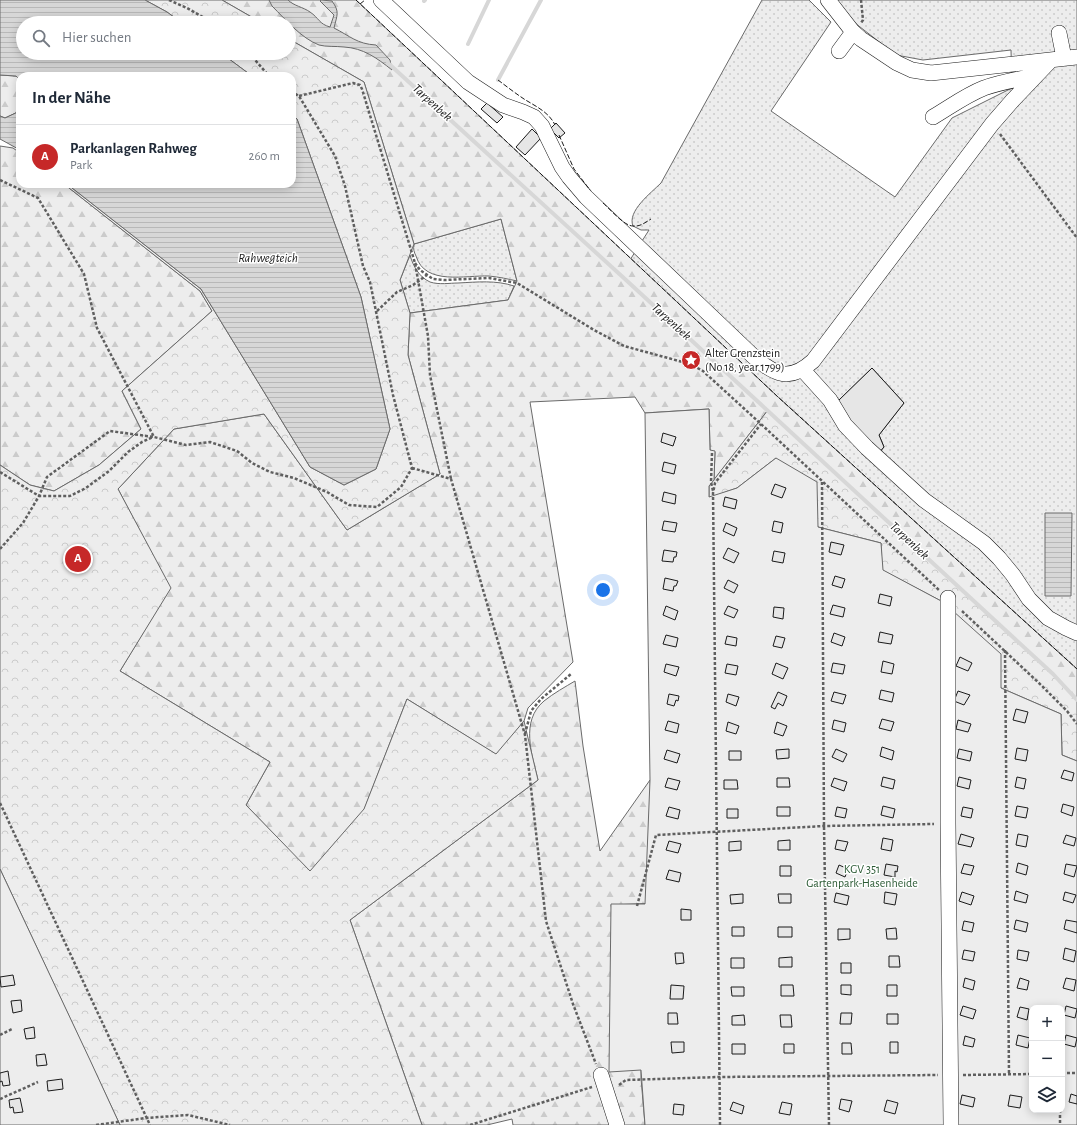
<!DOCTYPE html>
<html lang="de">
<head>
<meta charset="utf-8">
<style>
	:root { --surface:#fff; --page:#f2f2f3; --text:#1f2937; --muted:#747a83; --line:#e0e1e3; --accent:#c62828 }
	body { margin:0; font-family:"Alegreya Sans",sans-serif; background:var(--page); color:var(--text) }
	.controls { position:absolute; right:12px; bottom:12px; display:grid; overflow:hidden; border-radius:8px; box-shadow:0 2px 10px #0003 }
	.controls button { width:36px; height:36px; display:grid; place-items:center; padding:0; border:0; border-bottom:1px solid var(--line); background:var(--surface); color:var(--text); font:20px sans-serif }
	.you { position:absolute; left:603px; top:590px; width:14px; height:14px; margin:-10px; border:3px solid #fff; border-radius:50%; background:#1a73e8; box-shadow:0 0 0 6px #1a73e833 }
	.badge { display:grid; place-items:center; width:26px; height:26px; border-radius:50%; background:var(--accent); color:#fff; font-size:13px; font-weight:700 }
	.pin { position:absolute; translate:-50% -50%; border:2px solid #fff; box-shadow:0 1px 4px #0006 }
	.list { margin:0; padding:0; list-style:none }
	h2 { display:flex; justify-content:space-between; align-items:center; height:52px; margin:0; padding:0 16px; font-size:17px }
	h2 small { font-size:13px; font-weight:400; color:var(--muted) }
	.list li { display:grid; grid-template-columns:26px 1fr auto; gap:12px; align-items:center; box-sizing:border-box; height:64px; padding:0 16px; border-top:1px solid var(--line) }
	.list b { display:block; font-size:15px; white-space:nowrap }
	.list p { margin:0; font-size:13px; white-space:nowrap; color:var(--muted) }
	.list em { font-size:13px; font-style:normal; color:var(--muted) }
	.icon { flex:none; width:22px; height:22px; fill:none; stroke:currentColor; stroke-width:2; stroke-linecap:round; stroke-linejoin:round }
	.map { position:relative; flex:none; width:1077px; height:1125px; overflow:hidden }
	.search { position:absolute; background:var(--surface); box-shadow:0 2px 10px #0003; left:16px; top:16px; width:280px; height:44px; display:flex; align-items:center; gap:10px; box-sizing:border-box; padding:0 14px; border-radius:22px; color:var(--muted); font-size:15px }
	.panel { position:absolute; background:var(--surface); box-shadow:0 2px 10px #0003; left:16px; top:72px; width:280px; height:116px; border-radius:12px }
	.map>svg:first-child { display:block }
</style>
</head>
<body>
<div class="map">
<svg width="1077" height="1125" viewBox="0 0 1077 1125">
	<defs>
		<pattern id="grass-dots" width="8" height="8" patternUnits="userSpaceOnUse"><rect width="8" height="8" fill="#ededed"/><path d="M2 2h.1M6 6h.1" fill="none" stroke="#cbcbcb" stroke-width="1.8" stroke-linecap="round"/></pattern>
		<pattern id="forest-firs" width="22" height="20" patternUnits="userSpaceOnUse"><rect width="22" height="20" fill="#ededed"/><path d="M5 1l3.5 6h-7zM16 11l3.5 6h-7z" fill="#cbcbcb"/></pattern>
		<pattern id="park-crowns" width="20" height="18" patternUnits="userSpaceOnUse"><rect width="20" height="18" fill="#ededed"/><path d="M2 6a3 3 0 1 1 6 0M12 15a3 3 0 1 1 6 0" fill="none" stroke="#cbcbcb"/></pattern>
		<pattern id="water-rules" width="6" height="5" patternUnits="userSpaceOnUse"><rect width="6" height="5" fill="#d7d7d7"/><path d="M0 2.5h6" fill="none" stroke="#b8b8b8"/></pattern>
	</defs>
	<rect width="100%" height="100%" fill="#fff"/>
	<!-- grass -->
	<path fill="url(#grass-dots)" stroke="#6a6a6a" d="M 762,0 L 809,0 L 831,22 L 771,111 L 895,197 L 952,118 L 1012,88 L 1011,50 L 923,60 L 896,55 L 846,16 L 833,0 L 1077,0 L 1077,629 L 1068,626 L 1050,615 L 1032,598 L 1017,573 L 1002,555 L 986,539 L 926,499 L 877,455 L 884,447 L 879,435 L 904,403 L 872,368 L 838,401 L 820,383 L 809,385 L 828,401 L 841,426 L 864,451 L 921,502 L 982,545 L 996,560 L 1009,576 L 1027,603 L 1046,621 L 1065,632 L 1077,637 L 1077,669 L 778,397 L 630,260 L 649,230 L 641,230 L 633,226 C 627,211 651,193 661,183 Z
		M 501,219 L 517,281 C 508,279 499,277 489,276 C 466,275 425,286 416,256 C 414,252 413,249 414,244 Z
		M 410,255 C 413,266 419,277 430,282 C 439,285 450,283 458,283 C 477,282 496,280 514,286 L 508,300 L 410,313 L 400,280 Z"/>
	<!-- forest -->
	<path fill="url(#forest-firs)" stroke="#6a6a6a" d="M 222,0 L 356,0 L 778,397 L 1077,669 L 1077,700 L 1053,674 L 768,410 L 714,480 L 715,452 L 710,450 L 709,409 L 645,413 L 635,397 L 530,402 L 573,662 L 528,708 L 524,721 L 497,755 L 407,699 L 364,810 L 310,872 L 246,805 L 270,762 L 120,671 L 170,588 L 118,489 L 174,429 L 264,414 L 347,530 L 440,474 L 408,355 L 410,313 L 508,300 L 517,281 L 501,219 L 414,244 L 364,82 L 289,39 L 289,23 L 262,23 Z
		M 0,75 L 16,76 L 20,80 L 20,111 L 5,118 L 0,116 Z
		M 0,146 L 13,148 L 20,153 L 20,184 L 64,184 L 200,291 L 212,311 L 122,391 L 141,429 L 99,465 L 54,491 L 30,485 L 0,465 Z
		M 575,681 L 583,746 L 600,851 L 650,780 L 657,903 L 611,905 L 641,1067 L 641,1078 L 645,1125 L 513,1125 L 512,1119 L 487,1125 L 422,1125 L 350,920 L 538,780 C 532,755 520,721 544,701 C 554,693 565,687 575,681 Z"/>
	<!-- park -->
	<path fill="url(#park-crowns)" stroke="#6a6a6a" d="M 145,0 L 222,0 L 262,23 L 182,23 L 167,12 Z
		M 289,39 L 364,82 L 414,244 L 400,280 L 410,313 L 408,355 L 440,474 L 347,530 L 264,414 L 174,429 L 118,489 L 171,588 L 120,671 L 270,762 L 246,805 L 310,871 L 364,809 L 407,699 L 496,754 L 524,721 L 538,780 L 350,920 L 422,1125 L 120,1125 L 0,869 L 0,465 L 30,485 L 54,491 L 99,465 L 141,429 L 122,391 L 212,311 L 200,291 L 64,184 L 67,184 L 201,289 L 310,467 L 344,485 L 376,469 L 390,429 L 361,297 L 297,119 L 292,114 L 292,76 L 252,76 L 221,53 L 289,53 Z
		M 768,410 L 1053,674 L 1075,698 L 1077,700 L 1077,761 L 1062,755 L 1061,714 L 1001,688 L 943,602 L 882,570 L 881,543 L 818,527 L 776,458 L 737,488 L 709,498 L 709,486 Z"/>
	<!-- built -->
	<path fill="#ededed" stroke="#6a6a6a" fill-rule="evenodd" d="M 709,409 L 710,450 L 715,451 L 714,480 L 709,486 L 709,497 L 737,488 L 776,458 L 817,482 L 818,527 L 881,543 L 883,570 L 943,602 L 1001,654 L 1001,688 L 1061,714 L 1062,755 L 1077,761 L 1077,1125 L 645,1125 L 641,1070 L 609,1072 L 611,904 L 645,904 L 650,780 L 645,413 ZM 1032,1008 L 1062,1008 L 1062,1110 L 1032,1110 Z
		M 0,869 L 90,1060 L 120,1125 L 0,1125 Z"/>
	<!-- water -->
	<path fill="url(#water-rules)" stroke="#6a6a6a" d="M 0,0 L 145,0 L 167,12 L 182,23 L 23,23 L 23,53 L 221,53 L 252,76 L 20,76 L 20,80 L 16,76 L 0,75 Z
		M 269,0 L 288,0 C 294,6 303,7 310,12 C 319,18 319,24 330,27 L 334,15 L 320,1 L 321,0 L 332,1 C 340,12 337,15 334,28 C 350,36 357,44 376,45 L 390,60 L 392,70 C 377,58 363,48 344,47 C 336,46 326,47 319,45 C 301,38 286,20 272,6 Z
		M 20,111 L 20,150 L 0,139 L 0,116 L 5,118 Z
		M 292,114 L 297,119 L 361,297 L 390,429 L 376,469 L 344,485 L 310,467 L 201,289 L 67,184 L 292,184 Z
		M 1045,513 L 1072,513 L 1071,596 L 1045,596 Z"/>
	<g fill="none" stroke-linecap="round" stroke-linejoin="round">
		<!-- stream -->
		<path stroke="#d7d7d7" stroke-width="4" d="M 424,1 L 425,0
			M 468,44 L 489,0
			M 388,63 L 626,280 L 1053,674 L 1077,700
			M 498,80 L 541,0"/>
	</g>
	<!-- building -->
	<path fill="#e6e6e6" stroke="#1a1a1a" d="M 487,103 L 503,117 L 497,123 L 481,109 Z
		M 556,123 L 565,133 L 559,138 L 550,129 Z
		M 532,129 L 541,138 L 525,155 L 516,147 Z
		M 872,368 L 904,403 L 879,435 L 884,447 L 877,455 L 849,425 L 838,401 Z
		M 663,433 L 676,437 L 673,446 L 661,442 Z
		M 664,462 L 676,465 L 674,474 L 662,471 Z
		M 775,484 L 786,488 L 782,498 L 771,494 Z
		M 664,492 L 676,495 L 675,504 L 662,501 Z
		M 725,497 L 737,500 L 735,509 L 723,506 Z
		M 664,521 L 677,523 L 675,532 L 662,530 Z
		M 774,521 L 783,523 L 781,533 L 772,531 Z
		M 726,523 L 737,528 L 734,536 L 723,531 Z
		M 831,542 L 844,545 L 841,555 L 829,552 Z
		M 728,548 L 739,553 L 734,563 L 723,558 Z
		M 664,550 L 677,552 L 676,557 L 674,557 L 673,562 L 662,561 Z
		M 774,551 L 785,553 L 783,563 L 772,561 Z
		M 835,576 L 845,579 L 842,588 L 832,585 Z
		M 665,578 L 678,581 L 676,586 L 674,586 L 673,591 L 663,589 Z
		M 728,580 L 738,585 L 734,593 L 724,588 Z
		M 880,594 L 892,597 L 890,606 L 878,603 Z
		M 833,605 L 845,608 L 843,617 L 830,614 Z
		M 666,606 L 678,611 L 675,620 L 663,615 Z
		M 728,606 L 738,610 L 734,618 L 724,614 Z
		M 774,607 L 784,608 L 783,619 L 773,617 Z
		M 880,632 L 893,635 L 891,644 L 878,642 Z
		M 834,633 L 845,637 L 842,646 L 831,642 Z
		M 666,635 L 678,638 L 676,647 L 663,644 Z
		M 727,636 L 737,638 L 736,646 L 725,644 Z
		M 776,636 L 785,638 L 782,648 L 773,646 Z
		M 960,657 L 972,663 L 968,671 L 956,666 Z
		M 883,661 L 894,664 L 892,674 L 881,672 Z
		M 776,663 L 788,668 L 783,679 L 772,674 Z
		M 833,663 L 845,665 L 843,674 L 831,672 Z
		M 666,664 L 679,667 L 676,676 L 664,672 Z
		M 727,664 L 738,666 L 736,675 L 725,673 Z
		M 881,690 L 894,693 L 892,702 L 879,699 Z
		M 958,691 L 970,695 L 964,705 L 954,701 Z
		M 778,692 L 787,696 L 783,706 L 778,703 L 775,709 L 771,707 Z
		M 834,692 L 846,695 L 843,704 L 831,701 Z
		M 669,694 L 679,696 L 678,701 L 676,700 L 674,706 L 667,704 Z
		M 728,694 L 739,697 L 736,706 L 726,702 Z
		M 1016,709 L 1028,712 L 1025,723 L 1013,720 Z
		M 882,719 L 894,722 L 891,731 L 879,728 Z
		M 834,720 L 846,723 L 844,732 L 832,729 Z
		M 958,720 L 971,724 L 968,732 L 956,729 Z
		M 668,721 L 679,724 L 677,733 L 665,730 Z
		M 728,722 L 739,726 L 736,734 L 726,731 Z
		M 777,722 L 787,726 L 783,736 L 774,733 Z
		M 882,747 L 894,751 L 892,760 L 880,756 Z
		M 1017,748 L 1028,750 L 1026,761 L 1015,759 Z
		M 789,749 L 789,758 L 777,759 L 776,750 Z
		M 836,749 L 847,754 L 843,762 L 832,757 Z
		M 959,749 L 972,752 L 970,761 L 957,758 Z
		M 667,750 L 680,754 L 677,763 L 664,759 Z
		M 729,751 L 741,751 L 741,760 L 729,760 Z
		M 1064,770 L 1074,773 L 1072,781 L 1061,778 Z
		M 883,777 L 895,780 L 893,789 L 881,786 Z
		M 959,777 L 971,780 L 969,789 L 957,786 Z
		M 1017,777 L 1026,779 L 1024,789 L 1015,787 Z
		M 668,778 L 680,781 L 677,790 L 665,787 Z
		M 777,778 L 789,778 L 790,787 L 777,787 Z
		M 834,778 L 847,782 L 844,791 L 831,786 Z
		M 724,780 L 737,780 L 738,789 L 724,789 Z
		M 1063,804 L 1074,807 L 1072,816 L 1061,812 Z
		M 883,806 L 895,809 L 893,818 L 881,815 Z
		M 1017,806 L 1028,808 L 1026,818 L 1015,816 Z
		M 669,807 L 680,810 L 678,819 L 666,816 Z
		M 777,807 L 790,807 L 790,816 L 777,816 Z
		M 837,807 L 847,809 L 845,818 L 835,816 Z
		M 963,807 L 973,809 L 971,818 L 961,816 Z
		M 727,809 L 738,809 L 738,818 L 727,818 Z
		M 961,834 L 974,838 L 971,847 L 958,844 Z
		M 1018,834 L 1028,836 L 1026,847 L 1016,845 Z
		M 1066,835 L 1076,838 L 1074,846 L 1063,843 Z
		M 883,838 L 893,840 L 891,851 L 881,849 Z
		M 790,840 L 790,850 L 778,850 L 778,841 Z
		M 837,840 L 848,842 L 845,851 L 835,849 Z
		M 669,841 L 681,844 L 678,853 L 666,850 Z
		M 741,841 L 741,850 L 729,851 L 729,842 Z
		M 1018,863 L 1028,866 L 1026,875 L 1016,872 Z
		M 886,864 L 898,866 L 897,872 L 895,871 L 895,877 L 884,875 Z
		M 964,864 L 974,866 L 971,875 L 961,873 Z
		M 1066,864 L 1077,866 L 1074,877 L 1064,874 Z
		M 839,865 L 848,869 L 845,877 L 836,873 Z
		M 780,866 L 791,866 L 791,876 L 780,876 Z
		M 669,870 L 681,873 L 679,882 L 666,879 Z
		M 1016,891 L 1028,895 L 1026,903 L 1014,900 Z
		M 885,892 L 897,894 L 895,905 L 884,903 Z
		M 962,892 L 974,896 L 971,905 L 959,901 Z
		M 1065,892 L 1076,895 L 1073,903 L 1063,900 Z
		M 836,893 L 849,896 L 847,905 L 834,902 Z
		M 743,894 L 743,903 L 731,904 L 730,895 Z
		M 778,894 L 791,894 L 791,903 L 779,903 Z
		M 681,909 L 691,910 L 691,920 L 681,920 Z
		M 1016,920 L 1028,923 L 1026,932 L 1014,929 Z
		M 1066,920 L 1077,922 L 1077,933 L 1064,929 Z
		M 964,921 L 974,923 L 972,932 L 962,930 Z
		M 732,927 L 744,927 L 744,936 L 732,936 Z
		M 778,927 L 792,927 L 792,937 L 778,937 Z
		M 896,928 L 897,939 L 887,939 L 886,929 Z
		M 838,929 L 850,929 L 850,939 L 838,940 Z
		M 1065,948 L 1076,951 L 1074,962 L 1063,959 Z
		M 964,950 L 975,952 L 973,961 L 962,959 Z
		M 1018,950 L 1029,952 L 1027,961 L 1017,959 Z
		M 675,953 L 683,953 L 684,963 L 676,964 Z
		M 889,956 L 899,956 L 900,967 L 889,967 Z
		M 792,957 L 792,967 L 779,967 L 779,958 Z
		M 731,958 L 744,958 L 744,968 L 731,968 Z
		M 841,963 L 851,963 L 851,973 L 841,973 Z
		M 13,975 L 15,985 L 1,987 L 0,977 Z
		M 965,978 L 975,981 L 973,990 L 963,987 Z
		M 1020,978 L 1029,981 L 1027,990 L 1017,988 Z
		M 1066,978 L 1076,980 L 1074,991 L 1063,988 Z
		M 671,985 L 684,986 L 683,999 L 670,999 Z
		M 781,985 L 793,985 L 794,996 L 781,996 Z
		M 841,985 L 851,985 L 851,995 L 841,994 Z
		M 887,985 L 897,985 L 897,996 L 887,996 Z
		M 731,987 L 744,987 L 744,996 L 732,996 Z
		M 21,1000 L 22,1011 L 13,1013 L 11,1001 Z
		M 963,1006 L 976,1010 L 973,1019 L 960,1015 Z
		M 1066,1006 L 1077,1009 L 1075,1018 L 1064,1015 Z
		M 1020,1007 L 1029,1009 L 1027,1020 L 1017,1017 Z
		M 668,1013 L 677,1013 L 678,1024 L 668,1024 Z
		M 841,1013 L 852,1013 L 851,1024 L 840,1024 Z
		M 887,1014 L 898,1014 L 898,1024 L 887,1024 Z
		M 744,1015 L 745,1025 L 732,1025 L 732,1016 Z
		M 780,1015 L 791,1015 L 792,1027 L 781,1027 Z
		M 34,1027 L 35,1038 L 26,1039 L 24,1029 Z
		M 1018,1035 L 1030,1038 L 1028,1048 L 1016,1045 Z
		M 1066,1035 L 1077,1038 L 1075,1047 L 1064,1044 Z
		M 965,1036 L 975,1039 L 973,1047 L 963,1045 Z
		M 671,1042 L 684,1042 L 684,1052 L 672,1053 Z
		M 890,1042 L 898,1042 L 898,1053 L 890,1053 Z
		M 842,1043 L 851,1043 L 852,1054 L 842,1054 Z
		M 732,1044 L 745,1044 L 745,1054 L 732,1054 Z
		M 784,1044 L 794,1044 L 794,1053 L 784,1053 Z
		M 45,1054 L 47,1065 L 37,1066 L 36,1055 Z
		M 8,1071 L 10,1085 L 3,1086 L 2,1081 L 0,1082 L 0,1073 Z
		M 62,1079 L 63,1089 L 48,1091 L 47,1081 Z
		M 1071,1094 L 1077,1096 L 1077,1104 L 1069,1102 Z
		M 962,1095 L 975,1098 L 973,1107 L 960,1104 Z
		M 1010,1095 L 1022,1097 L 1020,1108 L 1008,1106 Z
		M 20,1098 L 23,1112 L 14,1113 L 13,1107 L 10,1108 L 9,1100 Z
		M 841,1099 L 852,1101 L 849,1112 L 839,1109 Z
		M 887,1100 L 898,1103 L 895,1114 L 884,1111 Z
		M 733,1102 L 744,1106 L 742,1114 L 730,1110 Z
		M 782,1102 L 792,1104 L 790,1115 L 779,1113 Z
		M 674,1104 L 684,1105 L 683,1115 L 673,1114 Z"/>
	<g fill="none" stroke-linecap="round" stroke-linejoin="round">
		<defs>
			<path id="minor" d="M 381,0 L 468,82 L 503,105 L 523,112 L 534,117 L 542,126 L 562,167 L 569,177 L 586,197 L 754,357 C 775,375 790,382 813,361 L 992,124 L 1012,101 L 1051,60
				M 828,0 L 853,32 L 861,39 L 897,63 L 912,70 L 931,73 L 1077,57
				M 1059,33 L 1064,58
				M 839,51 L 853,32
				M 933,117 C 950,107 966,95 984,88 C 1001,82 1018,79 1035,76
				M 802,369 L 830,400 L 845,425 L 867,448 L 924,500 L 984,543 L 999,558 L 1013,575 L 1029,599 L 1048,618 L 1066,628 L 1077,633
				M 948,598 L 948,823 L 951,1125
				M 601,1075 L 617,1125"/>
		</defs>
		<!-- minor casing -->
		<use href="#minor" stroke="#1a1a1a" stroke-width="16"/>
		<!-- path -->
		<path stroke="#5f5f5f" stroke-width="2.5" stroke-dasharray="3 2" stroke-linecap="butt" d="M 169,0 L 187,8 L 213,23
			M 861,0 L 863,20 L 861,23
			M 249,53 L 269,76
			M 299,96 L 353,83 L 360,85 L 362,89 L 415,263 L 428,336 L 430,375 L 451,479
			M 1000,134 L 1077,238
			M 0,180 L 38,198 L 84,274 L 97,328 L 154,437 L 186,445 L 210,442 L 237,451 L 252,463 L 270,472 L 294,478 L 327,492 L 349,505 L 377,507 L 401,487 L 412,468 L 393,395 L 370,282 L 363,266 L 345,186 L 335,156 L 299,96 L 292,92
			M 415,263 L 420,270 L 433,279 L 444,280 L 489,278 L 517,283 L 594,330 L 624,346 L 690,364 L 703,371 L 761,424 L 939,590
			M 377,311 L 397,292 L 413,285 L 427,275
			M 712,453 L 711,482 L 713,491
			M 412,468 L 451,479 L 525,735 L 546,921 L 573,1004 L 596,1064
			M 0,472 L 39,496 L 70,496 L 86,488 L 109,471 L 128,452 L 142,442 L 153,437
			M 822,482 L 824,826 L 829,1125
			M 0,549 L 23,523 L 39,496 L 47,477 L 110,431 L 154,437
			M 962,611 L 1041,685 L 1067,711 L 1077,724
			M 1005,650 L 1009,1074
			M 525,734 L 531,711 L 541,699 L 571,674
			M 0,803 L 150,1125
			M 637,906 L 656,835 L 824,826 L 934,824
			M 0,1035 L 12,1029
			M 1062,1073 L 1077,1073
			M 963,1075 L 1032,1074
			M 619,1085 L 626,1080 L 719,1077 L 938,1075
			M 0,1099 L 38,1082
			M 1060,1110 L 1060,1125
			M 96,1125 L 146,1118 L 188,1115 L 230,1125
			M 470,1125 L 592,1087
			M 720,1125 L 713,493 L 715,483 L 761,424"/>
		<!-- minor -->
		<use href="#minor" stroke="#fff" stroke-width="15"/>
		<!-- fence -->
		<path stroke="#1a1a1a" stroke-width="1" stroke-dasharray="5 2" stroke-linecap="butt" d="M 356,0 L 778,397 L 1077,669
			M 360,4 L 365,0
			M 498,80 C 506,86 515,93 524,99 C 535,106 549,112 555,125
			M 559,135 L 574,169 L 590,190
			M 603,203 C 610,209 624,226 633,226 C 640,227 646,222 651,219"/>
	</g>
	<!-- icons -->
	<defs>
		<symbol id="sight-disc" viewBox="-11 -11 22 22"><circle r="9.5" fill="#c62828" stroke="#fff"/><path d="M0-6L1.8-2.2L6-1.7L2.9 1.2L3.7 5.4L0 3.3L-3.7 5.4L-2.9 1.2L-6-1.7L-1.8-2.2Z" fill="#fff"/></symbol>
	</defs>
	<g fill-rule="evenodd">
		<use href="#sight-disc" x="680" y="349" width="22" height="22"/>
	</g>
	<g text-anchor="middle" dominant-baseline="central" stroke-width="3" stroke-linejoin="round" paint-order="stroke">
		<!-- poi labels -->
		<g font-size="12" fill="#1a1a1a" stroke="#fff" text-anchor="start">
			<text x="705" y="353">Alter Grenzstein<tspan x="705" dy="14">(No 18, year 1799)</tspan></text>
		</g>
		<!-- park labels -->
		<g font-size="12" fill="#2b5a34" stroke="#fff">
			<text x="862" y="869">KGV 351<tspan x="862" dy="14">Gartenpark-Hasenheide</tspan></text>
		</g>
		<!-- water labels -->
		<g font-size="13" font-style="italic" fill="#1a1a1a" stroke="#fff">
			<text transform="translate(432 103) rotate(42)">Tarpenbek</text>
			<text x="268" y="258">Rahwegteich</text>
			<text transform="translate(671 322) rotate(42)">Tarpenbek</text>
			<text transform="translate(909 541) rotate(43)">Tarpenbek</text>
		</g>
	</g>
</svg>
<div class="controls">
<button>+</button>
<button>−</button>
<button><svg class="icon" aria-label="layers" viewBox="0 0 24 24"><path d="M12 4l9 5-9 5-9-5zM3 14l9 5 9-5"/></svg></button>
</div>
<div class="you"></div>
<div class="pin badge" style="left:78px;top:559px">A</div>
<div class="search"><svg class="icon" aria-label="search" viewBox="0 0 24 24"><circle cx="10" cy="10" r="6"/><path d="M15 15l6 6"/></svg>Hier suchen</div>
<section class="panel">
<h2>In der Nähe<small></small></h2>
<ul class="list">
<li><span class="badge">A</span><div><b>Parkanlagen Rahweg</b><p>Park</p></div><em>260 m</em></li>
</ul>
</section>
</div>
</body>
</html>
